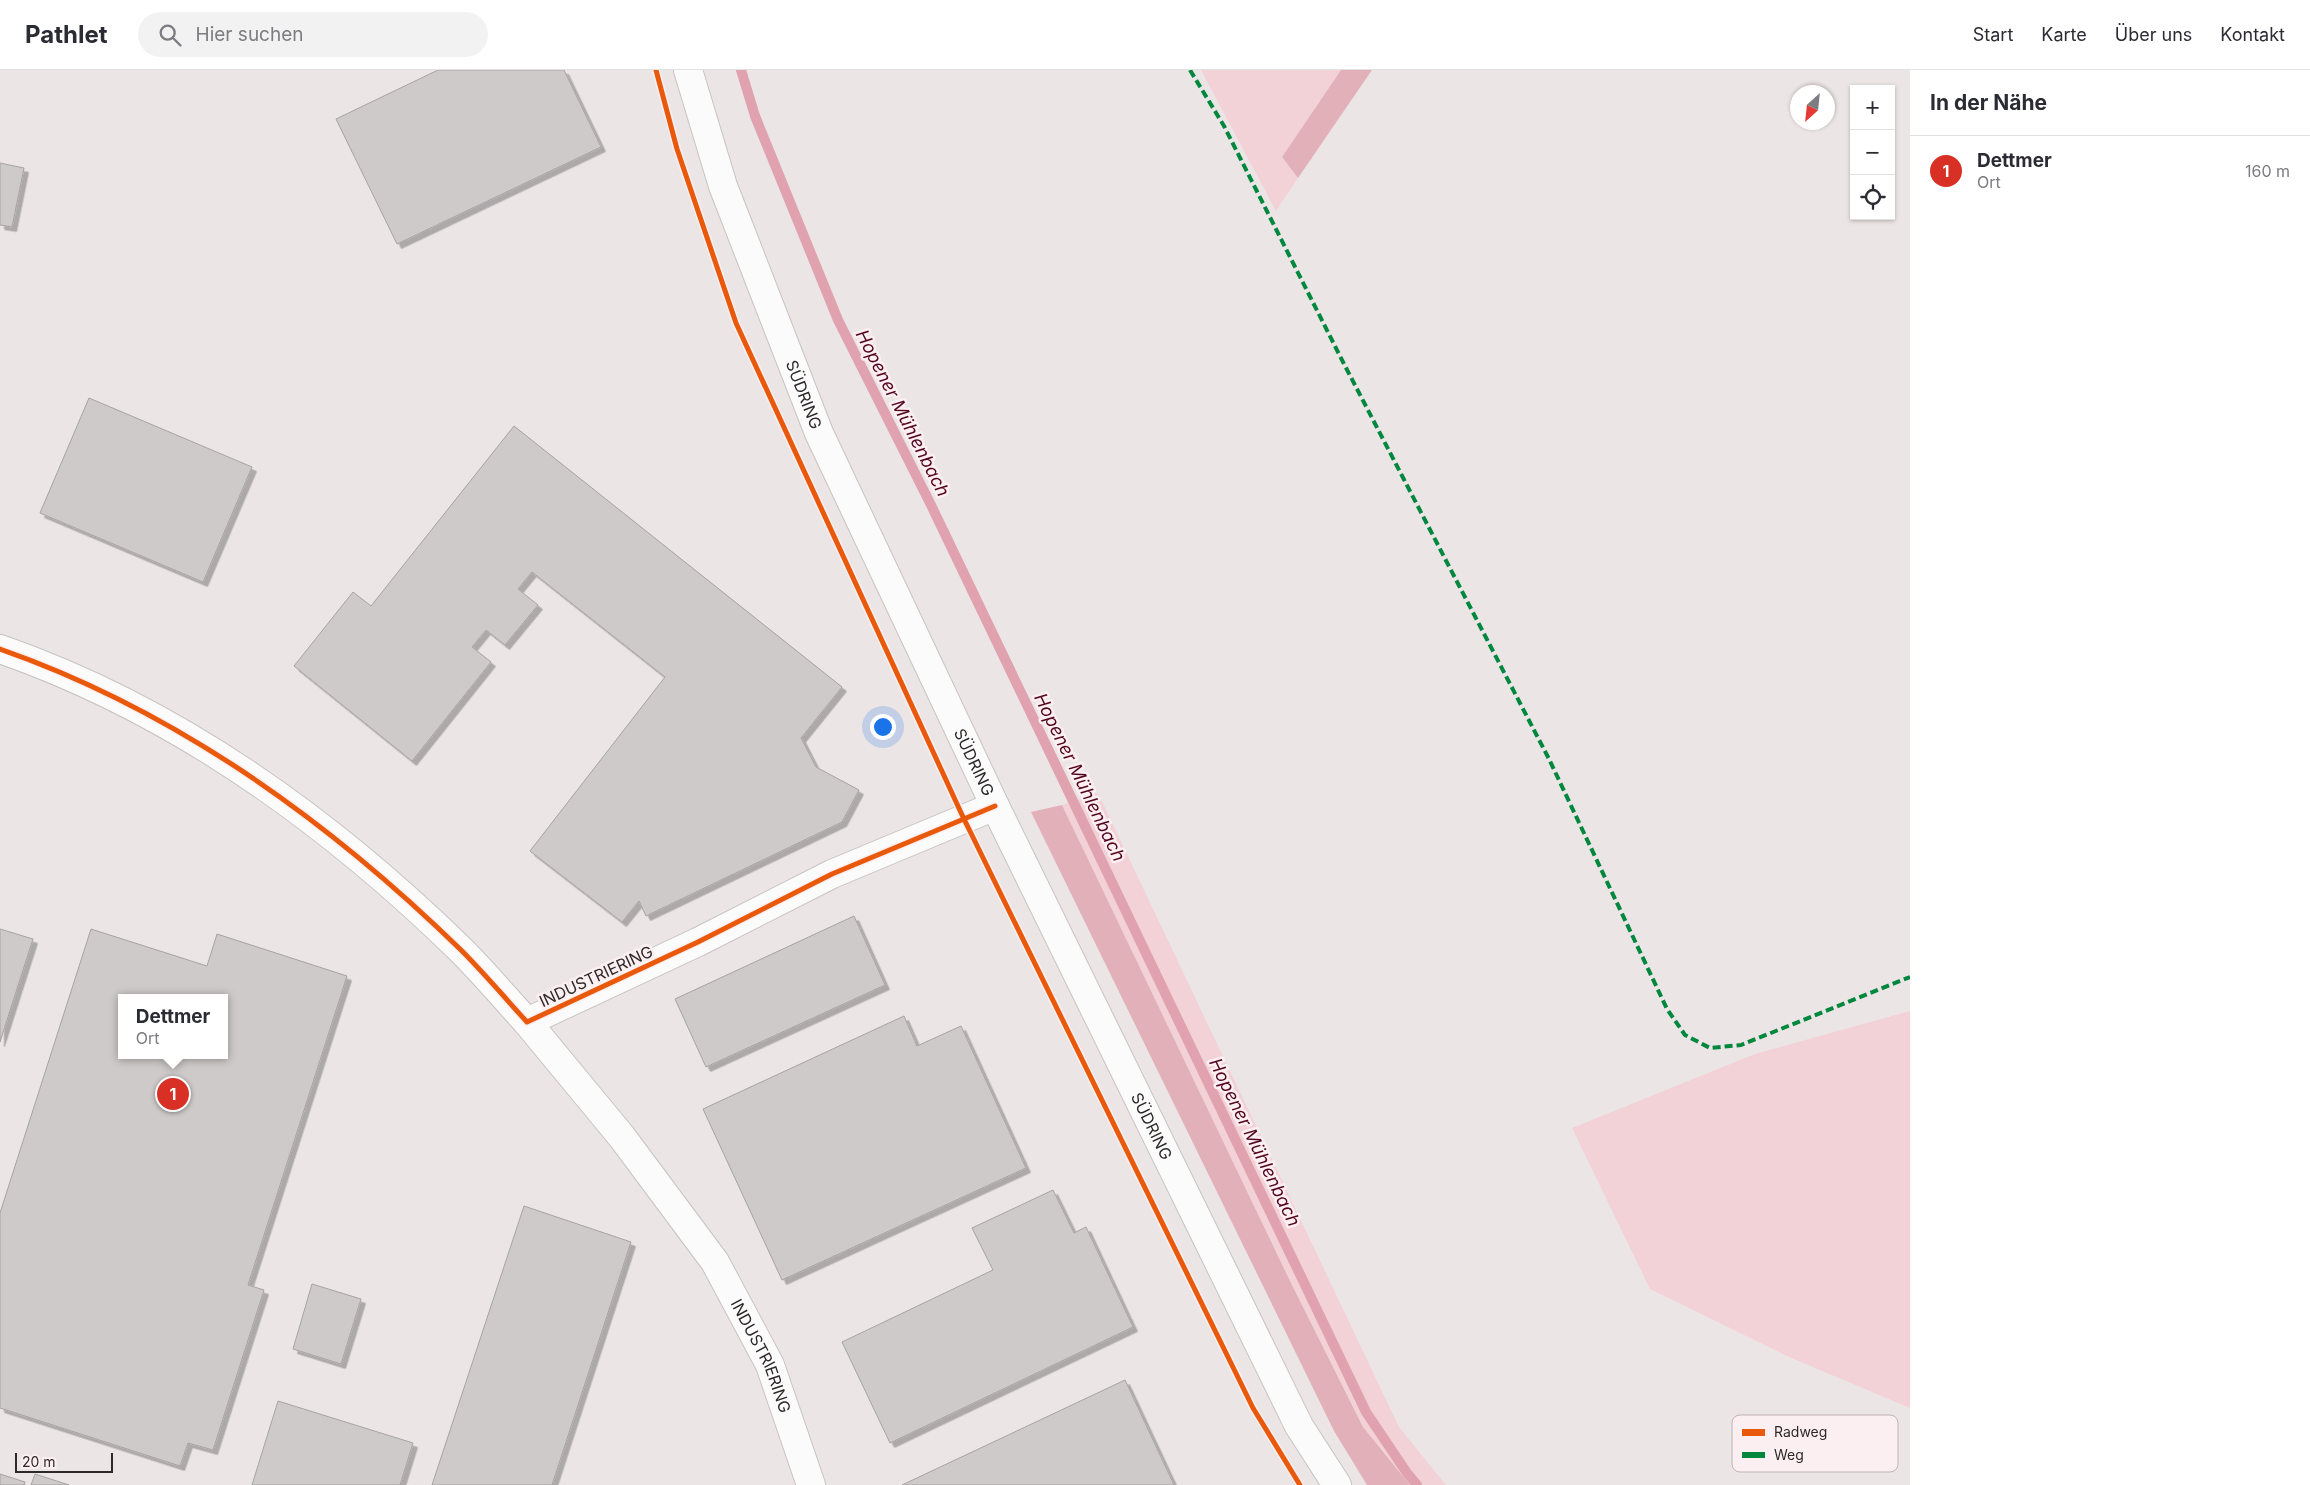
<!DOCTYPE html>
<html lang="de">
<head>
<meta charset="utf-8">
<style>
	:root { --surface:#fff; --page:#f2f2f3; --text:#2b2b33; --muted:#7c7c81; --line:#e1e1e2; --accent:#d93025 }
	body { margin:0; font-family:Inter,sans-serif; background:var(--page); color:var(--text) }
	.controls { position:absolute; right:15px; top:15px; display:grid; overflow:hidden; border-radius:0px; box-shadow:0 1px 4px #0004 }
	.controls button { width:45px; height:45px; display:grid; place-items:center; padding:0; border:0; border-bottom:1px solid var(--line); background:var(--surface); color:var(--text); font:25px sans-serif }
	.compass { position:absolute; left:1790px; top:15px; width:45px; height:45px; border-radius:50%; background:var(--surface); box-shadow:0 1px 4px #0004; rotate:207deg }
	.scale { position:absolute; left:15px; bottom:12px; width:98px; box-sizing:border-box; padding-left:5px; border:2px solid #2d2929; border-top:0; font-size:14px; line-height:18px; white-space:nowrap; color:#2d2929; -webkit-text-stroke:4px #fceff1; paint-order:stroke }
	.you { position:absolute; left:882px; top:656px; width:18px; height:18px; margin:-12px; border:4px solid #fff; border-radius:50%; background:#1a73e8; box-shadow:0 0 0 8px #1a73e833 }
	.badge { display:grid; place-items:center; width:32px; height:32px; border-radius:50%; background:var(--accent); color:#fff; font-size:16px; font-weight:700 }
	.pin { position:absolute; translate:-50% -50%; border:2px solid #fff; box-shadow:0 1px 5px #0006 }
	.popup { position:absolute; left:118px; top:924px; width:110px; height:65px; box-sizing:border-box; display:grid; place-content:center; border-radius:0px; background:var(--surface); filter:drop-shadow(0 1px 4px #0005); font-size:16px; white-space:nowrap; color:var(--muted) }
	.popup b { font-size:19px; color:var(--text) }
	.popup::after { content:''; position:absolute; left:50%; top:100%; margin-left:-10px; border:10px solid transparent; border-top-color:var(--surface) }
	.list { margin:0; padding:0; list-style:none }
	h2 { display:flex; justify-content:space-between; align-items:center; height:65px; margin:0; padding:0 20px; font-size:21px }
	h2 small { font-size:16px; font-weight:400; color:var(--muted) }
	.list li { display:grid; grid-template-columns:32px 1fr auto; gap:15px; align-items:center; box-sizing:border-box; height:70px; padding:0 20px; border-top:1px solid var(--line) }
	.list b { display:block; font-size:19px; white-space:nowrap }
	.list p { margin:0; font-size:16px; white-space:nowrap; color:var(--muted) }
	.list em { font-size:16px; font-style:normal; color:var(--muted) }
	.icon { flex:none; width:28px; height:28px; fill:none; stroke:currentColor; stroke-width:2; stroke-linecap:round; stroke-linejoin:round }
	.map { position:relative; flex:none; width:1910px; height:1415px; overflow:hidden }
	header { display:flex; align-items:center; gap:30px; box-sizing:border-box; height:70px; padding:0 25px; background:var(--surface); border-bottom:1px solid var(--line) }
	header strong { font-size:24px }
	nav { display:flex; gap:28px; margin-inline-start:auto; font-size:18px }
	.search { width:350px; height:45px; background:var(--page); display:flex; align-items:center; gap:12px; box-sizing:border-box; padding:0 18px; border-radius:28px; color:var(--muted); font-size:19px }
	main { display:flex }
	aside { flex:1; background:var(--surface) }
	.map>svg:first-child { display:block }
</style>
</head>
<body>
<header>
<strong>Pathlet</strong>
<div class="search"><svg class="icon" aria-label="search" viewBox="0 0 24 24"><circle cx="10" cy="10" r="6"/><path d="M15 15l6 6"/></svg>Hier suchen</div>
<nav><a>Start</a><a>Karte</a><a>Über uns</a><a>Kontakt</a></nav>
</header>
<main>
<div class="map">
<svg width="1910" height="1415" viewBox="0 0 1910 1415">
	<defs>
		<filter id="shadow"><feDropShadow dx="4.5" dy="4.5" stdDeviation="0" flood-color="#0004"/></filter>
	</defs>
	<rect width="100%" height="100%" fill="#ece5e6"/>
	<!-- green -->
	<path fill="#f2d2d7" d="M 1201,0 L 1341,0 L 1282,87 L 1298,108 L 1276,141 Z
		M 1098,723 L 1399,1357 L 1446,1415 L 1410,1415 L 1363,1357 L 1290,1211 L 1062,735 Z
		M 1910,941 L 1910,1338 L 1789,1287 L 1650,1219 L 1572,1058 L 1755,984 Z"/>
	<!-- forest -->
	<path fill="#e2b0b9" d="M 1341,0 L 1372,0 L 1298,108 L 1282,87 Z
		M 1062,735 L 1290,1211 L 1363,1357 L 1410,1415 L 1367,1415 L 1334,1361 L 1031,742 Z"/>
	<g fill="none" stroke-linecap="round" stroke-linejoin="round">
		<!-- stream -->
		<path stroke="#e0a2ae" stroke-width="10" d="M 741,0 L 755,46 L 838,250 L 931,435 L 1366,1342 L 1407,1403 L 1417,1415"/>
	</g>
	<!-- building -->
	<path fill="#cfcaca" stroke="#a7a2a3" fill-rule="evenodd" filter="url(#shadow)" d="M 438,0 L 564,0 L 601,77 L 397,174 L 336,49 Z
		M 0,93 L 24,98 L 12,157 L 0,155 Z
		M 89,328 L 252,397 L 203,512 L 40,443 Z
		M 514,356 L 842,617 L 801,668 L 816,697 L 859,720 L 842,752 L 646,846 L 639,831 L 622,852 L 530,781 L 665,607 L 532,502 L 518,519 L 538,535 L 505,575 L 486,560 L 472,577 L 491,592 L 412,691 L 294,596 L 353,522 L 371,536 Z
		M 854,846 L 885,915 L 706,997 L 675,929 Z
		M 0,859 L 33,869 L 0,972 Z
		M 91,859 L 207,896 L 217,864 L 347,906 L 248,1215 L 264,1220 L 213,1380 L 188,1373 L 180,1396 L 0,1338 L 0,1143 ZM 122,928 L 224,928 L 224,985 L 122,985 Z
		M 904,946 L 917,976 L 961,956 L 1026,1098 L 782,1210 L 703,1039 Z
		M 1053,1120 L 1074,1163 L 1086,1157 L 1133,1257 L 890,1373 L 842,1272 L 993,1200 L 972,1158 Z
		M 524,1136 L 631,1172 L 552,1415 L 432,1415 Z
		M 312,1214 L 361,1229 L 341,1294 L 293,1279 Z
		M 1125,1310 L 1174,1415 L 902,1415 Z
		M 278,1331 L 413,1373 L 400,1415 L 252,1415 Z
		M 0,1404 L 25,1412 L 24,1415 L 0,1415 Z
		M 35,1404 L 69,1415 L 31,1415 Z"/>
	<g fill="none" stroke-linecap="round" stroke-linejoin="round">
		<defs>
			<g id="street">
				<path d="M 0,579 C 175,640 329,751 461,880 C 484,903 505,928 527,952 L 698,872 L 832,804 L 995,736"/>
				<path id="s1" d="M 527,952 L 622,1067 L 715,1192 L 770,1295 L 811,1415"/>
			</g>
			<g id="secondary">
				<path id="s2" d="M 688,0 L 723,116 L 819,363 L 995,736 L 1299,1356 L 1337,1415"/>
			</g>
		</defs>
		<!-- street casing -->
		<use href="#street" stroke="#c7c2c3" stroke-width="30"/>
		<!-- secondary casing -->
		<use href="#secondary" stroke="#c7c2c3" stroke-width="30"/>
		<!-- street -->
		<use href="#street" stroke="#fcfbfb" stroke-width="28"/>
		<!-- secondary -->
		<use href="#secondary" stroke="#fcfbfb" stroke-width="28"/>
		<!-- quiet -->
		<path stroke="#00873e" stroke-width="4" stroke-dasharray="8 4" stroke-linecap="butt" d="M 1190,0 L 1224,56 L 1343,292 L 1549,689 L 1667,939 L 1685,965 L 1710,978 L 1741,975 L 1910,907"/>
		<defs>
			<path id="cycleway" d="M 656,0 L 677,79 L 736,253 L 963,747 L 1253,1338 L 1300,1415
				M 0,579 C 175,640 329,751 461,880 C 484,903 505,928 527,952 L 698,872 L 832,804 L 995,736"/>
		</defs>
		<!-- cycleway casing -->
		<use href="#cycleway" stroke="#fceff1" stroke-width="8"/>
		<!-- cycleway -->
		<use href="#cycleway" stroke="#e8590c" stroke-width="5"/>
	</g>
	<g text-anchor="middle" dominant-baseline="central" stroke-width="5" stroke-linejoin="round" paint-order="stroke">
		<!-- street labels -->
		<g font-size="16" fill="#2d2929" stroke="#fceff1">
			<text stroke="none"><textPath href="#s2" startOffset="345">SÜDRING</textPath></text>
			<text stroke="none"><textPath href="#s2" startOffset="750">SÜDRING</textPath></text>
			<text transform="translate(596 906) rotate(-25)">INDUSTRIERING</text>
			<text stroke="none"><textPath href="#s2" startOffset="1155">SÜDRING</textPath></text>
			<text stroke="none"><textPath href="#s1" startOffset="410">INDUSTRIERING</textPath></text>
		</g>
		<!-- water labels -->
		<g font-size="18" font-style="italic" fill="#520420" stroke="#fceff1">
			<text transform="translate(903 343) rotate(63)">Hopener Mühlenbach</text>
			<text transform="translate(1080 707) rotate(64)">Hopener Mühlenbach</text>
			<text transform="translate(1255 1072) rotate(64)">Hopener Mühlenbach</text>
		</g>
	</g>
	<!-- legend -->
	<rect x="1732" y="1345" width="166" height="57" rx="8" fill="#fceff1" stroke="#beb4b5" stroke-width="1"/>
	<rect x="1742" y="1359" width="23" height="7" fill="#e8590c"/>
	<rect x="1742" y="1382" width="23" height="6" fill="#00873e"/>
	<g font-size="14" fill="#2d2929">
		<text x="1774" y="1367">Radweg</text>
		<text x="1774" y="1390">Weg</text>
	</g>
</svg>
<div class="controls">
<button>+</button>
<button>−</button>
<button><svg class="icon" aria-label="locate" viewBox="0 0 24 24"><circle cx="12" cy="12" r="6"/><path d="M12 2v4M12 18v4M2 12h4M18 12h4"/></svg></button>
</div>
<svg class="compass" viewBox="-18 -18 36 36"><path d="M0-13l5 13h-10z" fill="#e53935"/><path d="M0 13l5-13h-10z" fill="#7c7c81"/></svg>
<div class="scale">20 m</div>
<div class="you"></div>
<div class="pin badge" style="left:173px;top:1024px">1</div>
<div class="popup"><b>Dettmer</b>Ort</div>
</div>
<aside>
<h2>In der Nähe<small></small></h2>
<ul class="list">
<li><span class="badge">1</span><div><b>Dettmer</b><p>Ort</p></div><em>160 m</em></li>
</ul>
</aside>
</main>
</body>
</html>
